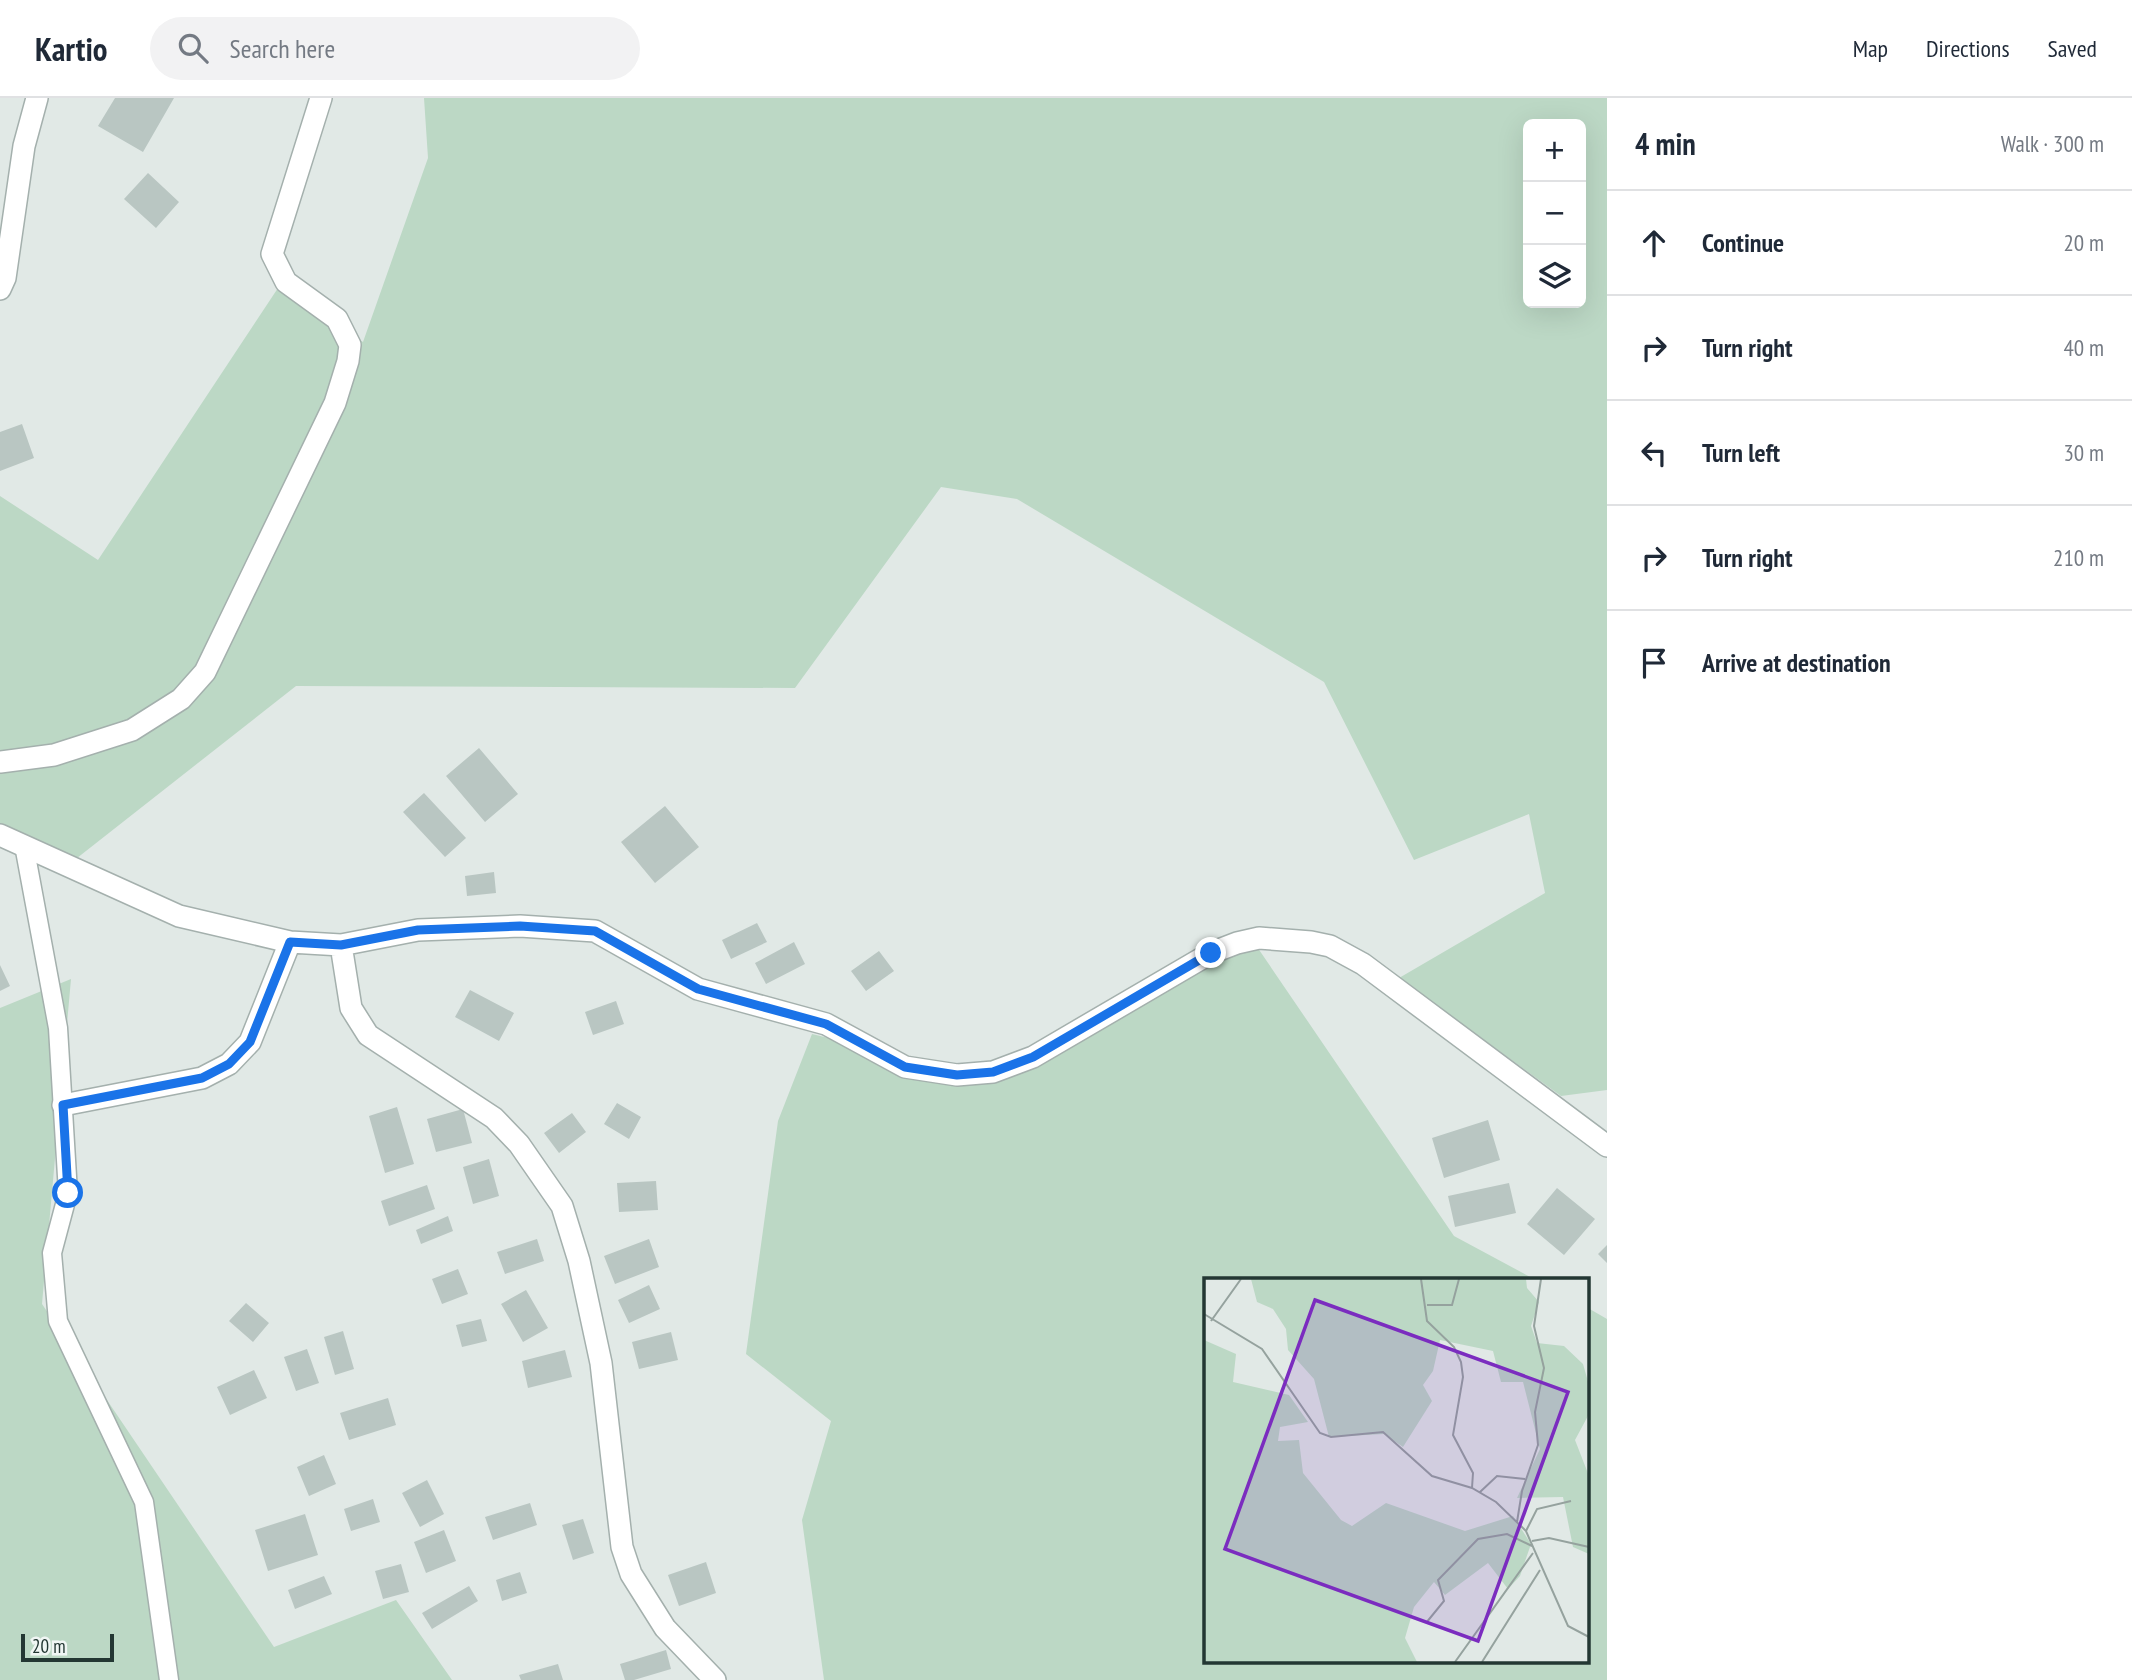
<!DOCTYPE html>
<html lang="en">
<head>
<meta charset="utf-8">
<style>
	:root { --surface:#fff; --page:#f2f2f3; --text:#1f2937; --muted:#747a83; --line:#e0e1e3 }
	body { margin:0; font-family:"PT Sans Narrow",sans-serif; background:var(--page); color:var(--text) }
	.controls { position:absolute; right:21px; top:21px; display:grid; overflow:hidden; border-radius:10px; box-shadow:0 7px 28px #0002 }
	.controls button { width:63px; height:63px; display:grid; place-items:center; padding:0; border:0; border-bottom:2px solid var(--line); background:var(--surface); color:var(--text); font:35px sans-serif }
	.scale { position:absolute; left:21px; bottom:18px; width:93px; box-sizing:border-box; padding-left:7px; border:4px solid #233733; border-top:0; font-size:19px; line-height:24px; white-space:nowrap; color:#233733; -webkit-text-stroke:5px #f0f6f4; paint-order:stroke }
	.stop { position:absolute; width:21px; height:21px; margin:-16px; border:5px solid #1a73e8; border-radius:50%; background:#fff }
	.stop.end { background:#1a73e8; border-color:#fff; box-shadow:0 2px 7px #0008 }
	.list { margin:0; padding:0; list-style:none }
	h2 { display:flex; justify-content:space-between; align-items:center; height:91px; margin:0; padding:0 28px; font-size:30px }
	h2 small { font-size:23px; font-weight:400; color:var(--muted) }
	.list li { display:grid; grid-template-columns:46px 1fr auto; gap:21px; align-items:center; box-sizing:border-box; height:105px; padding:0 28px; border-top:2px solid var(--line) }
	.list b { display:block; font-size:26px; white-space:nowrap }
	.list em { font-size:23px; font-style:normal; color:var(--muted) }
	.icon { flex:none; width:38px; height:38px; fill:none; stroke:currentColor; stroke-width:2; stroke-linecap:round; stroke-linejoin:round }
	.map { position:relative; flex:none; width:1607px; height:1582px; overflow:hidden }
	header { display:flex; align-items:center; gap:42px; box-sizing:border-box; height:98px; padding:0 35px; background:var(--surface); border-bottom:2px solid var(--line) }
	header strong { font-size:33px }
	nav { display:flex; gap:38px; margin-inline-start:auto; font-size:24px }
	.search { width:490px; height:63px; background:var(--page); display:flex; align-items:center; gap:18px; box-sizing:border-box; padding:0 24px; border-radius:38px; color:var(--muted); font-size:26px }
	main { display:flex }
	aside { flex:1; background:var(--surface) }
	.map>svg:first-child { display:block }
</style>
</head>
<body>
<header>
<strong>Kartio</strong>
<div class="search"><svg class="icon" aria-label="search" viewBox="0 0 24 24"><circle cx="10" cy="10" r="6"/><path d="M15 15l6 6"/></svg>Search here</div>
<nav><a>Map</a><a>Directions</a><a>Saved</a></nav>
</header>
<main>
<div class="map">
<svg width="1607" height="1582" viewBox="0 0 1607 1582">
	<rect width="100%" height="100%" fill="#e1e9e6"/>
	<!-- green -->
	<path fill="#bcd8c5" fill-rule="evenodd" d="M 424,0 L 1607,0 L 1607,992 L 1561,998 L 1399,880 L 1545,795 L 1529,716 L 1414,762 L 1324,584 L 1017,401 L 941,389 L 795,590 L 296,588 L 58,775 L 0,732 L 0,398 L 98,462 L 278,190 L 363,244 L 428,60 ZM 1528,26 L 1581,26 L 1581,205 L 1528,205 Z
		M 1251,840 L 1454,1138 L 1534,1181 L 1206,1181 L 1206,1563 L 1588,1563 L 1588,1210 L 1607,1221 L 1607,1582 L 824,1582 L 802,1422 L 831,1323 L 746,1256 L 778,1023 L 812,936 L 948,969 L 1045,957 Z
		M 71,881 L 42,1206 L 274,1549 L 396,1502 L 452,1582 L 0,1582 L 0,910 Z"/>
	<!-- building -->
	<path fill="#b9c6c2" d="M 115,0 L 174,0 L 143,54 L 98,28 Z
		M 148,75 L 179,104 L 156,130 L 124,101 Z
		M 22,326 L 34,360 L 0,373 L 0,334 Z
		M 479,650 L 518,696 L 485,724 L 446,678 Z
		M 424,695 L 466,740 L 445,759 L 403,714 Z
		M 665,708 L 699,749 L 655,785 L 621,744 Z
		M 494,774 L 496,795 L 467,798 L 465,778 Z
		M 757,825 L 767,844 L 731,861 L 722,842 Z
		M 794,844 L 805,866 L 766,886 L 755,865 Z
		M 879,853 L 894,873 L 866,893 L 851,873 Z
		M 0,867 L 10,888 L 0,893 Z
		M 470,892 L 514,915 L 499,943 L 455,919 Z
		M 616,903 L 624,926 L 593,937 L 585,914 Z
		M 617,1005 L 641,1019 L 629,1041 L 604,1026 Z
		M 397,1009 L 414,1066 L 385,1075 L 369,1018 Z
		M 463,1011 L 472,1045 L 436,1054 L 427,1021 Z
		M 572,1015 L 586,1034 L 559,1055 L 544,1035 Z
		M 1488,1022 L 1500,1062 L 1444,1080 L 1432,1040 Z
		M 489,1061 L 499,1098 L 473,1106 L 463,1069 Z
		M 656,1083 L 658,1112 L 619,1114 L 617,1085 Z
		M 1509,1085 L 1516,1115 L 1455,1129 L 1448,1098 Z
		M 427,1087 L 435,1111 L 389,1128 L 381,1103 Z
		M 1557,1090 L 1595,1121 L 1564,1157 L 1527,1126 Z
		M 448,1118 L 453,1133 L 421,1146 L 416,1132 Z
		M 537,1141 L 544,1163 L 505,1176 L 497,1154 Z
		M 649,1141 L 659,1169 L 615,1186 L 604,1158 Z
		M 1607,1147 L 1607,1165 L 1598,1156 Z
		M 458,1171 L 468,1196 L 442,1206 L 432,1181 Z
		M 649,1187 L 660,1211 L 629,1225 L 618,1202 Z
		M 526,1192 L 548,1230 L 523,1244 L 501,1206 Z
		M 246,1205 L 269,1225 L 253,1244 L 229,1223 Z
		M 481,1221 L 487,1243 L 462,1249 L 456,1227 Z
		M 343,1233 L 354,1271 L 335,1277 L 324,1239 Z
		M 671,1234 L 678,1262 L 639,1271 L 632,1244 Z
		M 307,1251 L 319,1285 L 296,1293 L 284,1259 Z
		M 565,1252 L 572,1279 L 528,1290 L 522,1263 Z
		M 254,1272 L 267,1300 L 230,1317 L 217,1289 Z
		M 388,1300 L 396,1327 L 349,1342 L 340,1315 Z
		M 324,1357 L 336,1386 L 309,1398 L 297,1369 Z
		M 427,1382 L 444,1416 L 420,1429 L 402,1395 Z
		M 373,1401 L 380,1424 L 351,1433 L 344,1411 Z
		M 530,1405 L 537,1427 L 493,1442 L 485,1419 Z
		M 305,1416 L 318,1457 L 268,1473 L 255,1432 Z
		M 583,1421 L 594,1455 L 573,1462 L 562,1427 Z
		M 444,1432 L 456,1463 L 426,1475 L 414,1444 Z
		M 706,1464 L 716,1495 L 679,1508 L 668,1477 Z
		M 401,1466 L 409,1494 L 383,1501 L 375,1473 Z
		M 520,1474 L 527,1495 L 502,1503 L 496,1482 Z
		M 324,1478 L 332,1496 L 295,1511 L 288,1492 Z
		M 469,1488 L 478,1503 L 432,1531 L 422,1515 Z
		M 666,1552 L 671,1571 L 634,1582 L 625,1582 L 620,1566 Z
		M 558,1566 L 563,1582 L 521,1582 L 519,1577 Z"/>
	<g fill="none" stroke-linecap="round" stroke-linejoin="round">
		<defs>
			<path id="lane" d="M 24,747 L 58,930 L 68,1095 L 52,1155 L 58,1223 L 144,1404 L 169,1582"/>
			<path id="street" d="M 0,191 L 5,180 L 24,48 L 37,0
				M 0,664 L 54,657 L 132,632 L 181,601 L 205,574 L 335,305 L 348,263 L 350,247 L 337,221 L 286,184 L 272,156 L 321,0
				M 0,737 L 179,818 L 290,844 L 341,847 L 418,832 L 520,828 L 595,833 L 698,891 L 826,926 L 905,969 L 957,977 L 993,974 L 1033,959 L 1211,855 L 1237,845 L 1259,840 L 1311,844 L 1330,848 L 1363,866 L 1607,1048
				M 341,847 L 351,910 L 368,937 L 494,1020 L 519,1046 L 562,1108 L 579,1163 L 601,1265 L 622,1449 L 631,1476 L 665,1530 L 715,1582
				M 63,1007 L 202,980 L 229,966 L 250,944 L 290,844"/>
		</defs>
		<!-- lane casing -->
		<use href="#lane" stroke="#a4b0ad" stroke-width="21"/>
		<!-- street casing -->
		<use href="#street" stroke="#a4b0ad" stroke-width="24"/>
		<!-- lane -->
		<use href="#lane" stroke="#fff" stroke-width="18"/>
		<!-- street -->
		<use href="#street" stroke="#fff" stroke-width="21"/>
	</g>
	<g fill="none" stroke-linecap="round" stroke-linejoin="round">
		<!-- route -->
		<path stroke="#1a73e8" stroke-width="9" d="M 68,1095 L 63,1007 L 202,980 L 229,966 L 250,944 L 290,844 L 341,847 L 418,832 L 520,828 L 595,833 L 698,891 L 826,926 L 905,969 L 957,977 L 993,974 L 1033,959 L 1211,855"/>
	</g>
	<!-- overview -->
	<g transform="translate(1204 1180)">
		<rect width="385" height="385" fill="#e1e9e6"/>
		<path d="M 47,1 L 322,1 L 323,10 L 335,24 L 327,48 L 333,65 L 360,68 L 379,86 L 385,107 L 385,136 L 371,162 L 385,198 L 385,276 L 369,269 L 359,219 L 313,220 L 336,171 L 319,104 L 297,104 L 289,73 L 236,62 L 229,93 L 219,107 L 228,123 L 199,169 L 180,156 L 125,159 L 110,101 L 84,72 L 82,51 L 69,31 L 53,24 ZM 0,62 L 32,76 L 29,104 L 85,117 L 104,144 L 76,149 L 74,163 L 95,162 L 99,195 L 137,242 L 148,248 L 182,225 L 261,253 L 309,238 L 327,266 L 316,298 L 304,311 L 284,285 L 241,317 L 230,304 L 210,329 L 201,360 L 213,384 L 0,384 Z" fill="#bcd8c5"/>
		<path fill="none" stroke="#95a29e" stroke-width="2" d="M 217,1 L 223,43 L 250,69 L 257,84 L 259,99 L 249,157 L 269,195 L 268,210M 223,27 L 248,27 L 255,1M 0,36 L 58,71 L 116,155 L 127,159 L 179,154 L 228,198 L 268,210 L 292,224 L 322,253 L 364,348 L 385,359M 7,43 L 37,1M 276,214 L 293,198 L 321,201M 313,244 L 318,213 L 334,167 L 331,134 L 340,90 L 330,48 L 337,1M 322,253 L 333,231 L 367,223M 328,263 L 345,260 L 385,269M 222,345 L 240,323 L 234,302 L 274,261 L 303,256 L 328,268M 251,384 L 329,275M 278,384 L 336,292"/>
		<path fill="#7b2cbf" fill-opacity="0.15" stroke="#7b2cbf" stroke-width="3.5" d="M 111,22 L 364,114 L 274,363 L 21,271 Z"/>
		<rect width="385" height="385" fill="none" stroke="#233733" stroke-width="3.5"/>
	</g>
</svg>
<div class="controls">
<button>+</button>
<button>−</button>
<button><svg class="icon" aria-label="layers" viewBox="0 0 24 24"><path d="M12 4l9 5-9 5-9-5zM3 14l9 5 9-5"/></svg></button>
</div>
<div class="scale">20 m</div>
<div class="stop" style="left:68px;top:1095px"></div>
<div class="stop end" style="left:1211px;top:855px"></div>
</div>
<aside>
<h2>4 min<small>Walk · 300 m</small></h2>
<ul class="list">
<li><svg class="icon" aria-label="ahead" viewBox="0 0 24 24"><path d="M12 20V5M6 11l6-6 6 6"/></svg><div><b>Continue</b></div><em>20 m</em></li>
<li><svg class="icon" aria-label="right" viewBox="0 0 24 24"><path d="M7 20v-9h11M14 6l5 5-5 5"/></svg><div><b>Turn right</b></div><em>40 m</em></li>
<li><svg class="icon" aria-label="left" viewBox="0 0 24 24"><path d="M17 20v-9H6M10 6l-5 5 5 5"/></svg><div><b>Turn left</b></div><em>30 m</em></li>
<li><svg class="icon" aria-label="right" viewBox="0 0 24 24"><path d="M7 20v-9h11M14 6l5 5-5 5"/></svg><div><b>Turn right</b></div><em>210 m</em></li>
<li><svg class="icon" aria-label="arrive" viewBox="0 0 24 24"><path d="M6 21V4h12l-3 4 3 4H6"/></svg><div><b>Arrive at destination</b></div></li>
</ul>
</aside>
</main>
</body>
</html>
